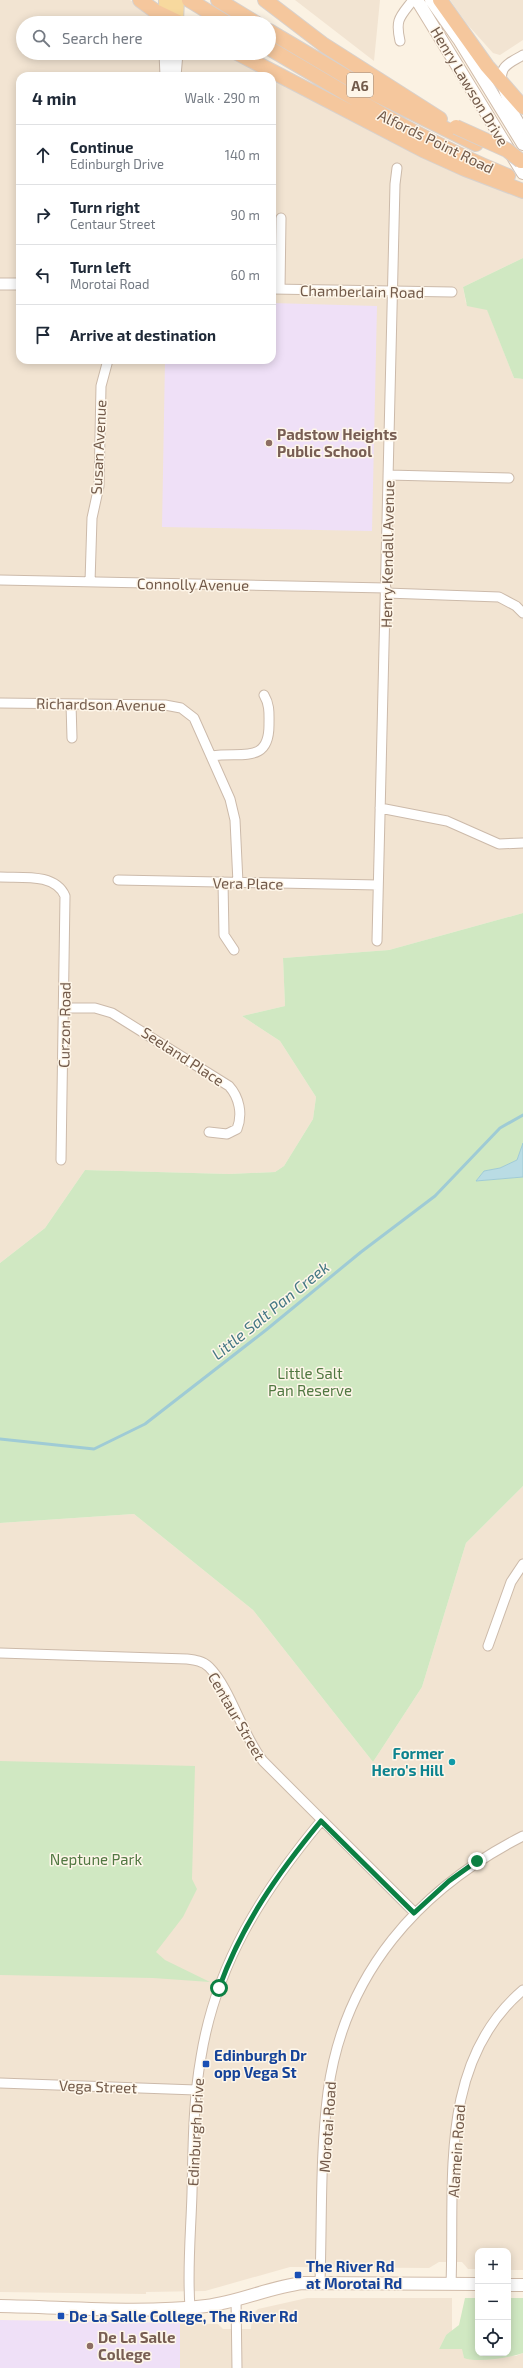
<!DOCTYPE html>
<html lang="en">
<head>
<meta charset="utf-8">
<style>
	:root { --surface:#fff; --page:#f2f2f3; --text:#1f2937; --muted:#747a83; --line:#e0e1e3 }
	body { margin:0; font-family:"Exo 2",sans-serif; background:var(--page); color:var(--text) }
	.controls { position:absolute; right:12px; bottom:12px; display:grid; overflow:hidden; border-radius:8px; box-shadow:0 2px 10px #0003 }
	.controls button { width:36px; height:36px; display:grid; place-items:center; padding:0; border:0; border-bottom:1px solid var(--line); background:var(--surface); color:var(--text); font:20px sans-serif }
	.stop { position:absolute; width:12px; height:12px; margin:-9px; border:3px solid #0b8043; border-radius:50%; background:#fff }
	.stop.end { background:#0b8043; border-color:#fff; box-shadow:0 1px 4px #0008 }
	.list { margin:0; padding:0; list-style:none }
	h2 { display:flex; justify-content:space-between; align-items:center; height:52px; margin:0; padding:0 16px; font-size:17px }
	h2 small { font-size:13px; font-weight:400; color:var(--muted) }
	.list li { display:grid; grid-template-columns:26px 1fr auto; gap:12px; align-items:center; box-sizing:border-box; height:60px; padding:0 16px; border-top:1px solid var(--line) }
	.list b { display:block; font-size:15px; white-space:nowrap }
	.list p { margin:0; font-size:13px; white-space:nowrap; color:var(--muted) }
	.list em { font-size:13px; font-style:normal; color:var(--muted) }
	.icon { flex:none; width:22px; height:22px; fill:none; stroke:currentColor; stroke-width:2; stroke-linecap:round; stroke-linejoin:round }
	.map { position:relative; flex:none; width:523px; height:2368px; overflow:hidden }
	.search { position:absolute; background:var(--surface); box-shadow:0 2px 10px #0003; left:16px; top:16px; width:260px; height:44px; display:flex; align-items:center; gap:10px; box-sizing:border-box; padding:0 14px; border-radius:22px; color:var(--muted); font-size:15px }
	.panel { position:absolute; background:var(--surface); box-shadow:0 2px 10px #0003; left:16px; top:72px; width:260px; height:292px; border-radius:12px }
	.map>svg:first-child { display:block }
</style>
</head>
<body>
<div class="map">
<svg width="523" height="2368" viewBox="0 0 523 2368">
	<rect width="100%" height="100%" fill="#fbf2e3"/>
	<!-- residential -->
	<path fill="#f2e4d2" d="M 0,0 L 130,0 L 168,23 L 23,23 L 23,53 L 223,53 L 266,76 L 20,76 L 20,360 L 272,360 L 272,79 L 422,156 L 523,197 L 523,258 L 463,287 L 466,303 L 487,309 L 514,378 L 523,379 L 523,913 L 389,950 L 283,958 L 285,1006 L 242,1016 L 280,1041 L 316,1097 L 313,1119 L 284,1166 L 275,1172 L 229,1174 L 85,1170 L 45,1228 L 0,1263 Z
		M 295,0 L 380,0 L 374,61 Z
		M 450,0 L 523,0 L 523,40 L 500,55 L 493,53 L 467,24 Z
		M 523,1486 L 523,2270 L 508,2270 L 508,2251 L 478,2251 L 478,2269 L 468,2269 L 462,2262 L 439,2262 L 429,2268 L 290,2267 L 205,2291 L 146,2292 L 146,2294 L 0,2292 L 0,1523 L 134,1514 L 253,1610 L 373,1762 L 422,1687 L 466,1543 Z
		M 307,2298 L 452,2298 L 452,2332 L 446,2335 L 439,2349 L 463,2349 L 464,2358 L 516,2356 L 523,2353 L 523,2368 L 180,2368 L 180,2323 L 218,2324 L 223,2329 L 251,2329 L 252,2315 L 258,2309 Z"/>
	<!-- education -->
	<path fill="#efe0f7" d="M 272,303 L 377,306 L 372,531 L 162,527 L 165,360 L 272,360 Z
		M 0,2320 L 180,2323 L 180,2368 L 0,2368 Z"/>
	<!-- green -->
	<path fill="#d0e8c2" d="M 523,258 L 523,379 L 514,378 L 487,310 L 467,306 L 463,287 Z
		M 523,913 L 523,1143 L 517,1160 L 500,1168 L 484,1171 L 476,1181 L 523,1177 L 523,1486 L 466,1543 L 422,1687 L 373,1762 L 253,1610 L 134,1514 L 0,1523 L 0,1263 L 45,1228 L 85,1170 L 229,1174 L 275,1172 L 284,1166 L 313,1119 L 316,1097 L 280,1041 L 242,1016 L 285,1006 L 283,958 L 389,950 Z
		M 0,1761 L 195,1766 L 192,1879 L 197,1889 L 183,1917 L 156,1952 L 165,1960 L 210,1982 L 153,1978 L 0,1975 Z
		M 465,2298 L 478,2298 L 478,2353 L 508,2353 L 508,2298 L 523,2298 L 523,2353 C 510,2358 476,2363 464,2358 L 462,2349 L 439,2349 L 446,2335 L 459,2325 Z"/>
	<!-- water -->
	<path fill="#b9dce4" stroke="#9fcbd5" d="M 523,1143 L 523,1177 L 476,1181 L 484,1171 L 500,1168 L 517,1160 Z"/>
	<g fill="none" stroke-linecap="round" stroke-linejoin="round">
		<!-- stream -->
		<path stroke="#9fcbd5" stroke-width="3" d="M 0,1439 L 94,1449 L 145,1424 L 266,1330 L 361,1252 L 435,1196 L 500,1128 L 523,1115"/>
		<defs>
			<path id="minor" d="M 400,41 C 395,19 400,17 413,0
				M 523,55 C 517,59 506,63 503,70 C 496,86 515,115 523,128
				M 272,289 L 452,292
				M 280,289 L 281,218
				M 388,475 L 509,478
				M 0,580 L 386,588
				M 90,582 L 92,518 L 99,486 L 101,386 L 108,360
				M 386,593 L 499,597 L 516,606 L 523,613
				M 0,703 L 165,705 L 181,708 L 194,718 L 230,799 L 235,820 L 238,883
				M 71,704 L 72,738
				M 212,756 C 240,751 269,765 269,725 C 269,714 270,705 264,695
				M 380,808 L 447,821 L 499,844 L 523,843
				M 0,877 C 22,878 55,873 65,896 L 61,1160
				M 118,880 L 378,885
				M 223,882 L 224,935 L 234,950
				M 377,941 L 395,184 L 397,168
				M 64,1008 L 95,1008 L 112,1013 L 229,1086 C 239,1097 243,1114 237,1129 L 227,1134 L 209,1132
				M 488,1646 L 511,1582 L 523,1564
				M 0,1653 L 187,1659 C 195,1660 203,1661 209,1667 C 231,1689 242,1735 263,1761 L 415,1913
				M 0,2083 L 196,2090
				M 320,2282 C 322,2219 320,2154 328,2092 C 344,1973 419,1889 523,1836
				M 451,2284 C 455,2182 437,2063 523,1990
				M 236,2299 L 237,2368
				M 190,2307 C 187,2270 191,2230 192,2193 C 193,2147 193,2102 201,2057 C 216,1964 262,1892 321,1821"/>
			<path id="tertiary" d="M 165,53 L 166,76
				M 175,76 L 177,53
				M 0,284 L 20,284"/>
			<path id="secondary" d="M 417,0 L 523,173
				M 431,0 L 460,41 L 523,144
				M 508,2285 L 523,2285
				M 0,2306 C 66,2307 140,2314 206,2306 C 239,2302 270,2287 303,2283 L 478,2284"/>
			<path id="primary" d="M 166,16 L 166,0
				M 176,21 L 177,0"/>
			<path id="trunk" d="M 140,0 L 155,11 L 180,23
				M 189,0 L 227,23
				M 218,0 L 256,23
				M 265,0 L 324,45 L 440,119
				M 440,0 L 487,66 L 523,107
				M 269,31 L 377,95 L 476,144
				M 269,48 C 347,94 423,142 508,176
				M 237,53 L 423,150 L 465,169 L 523,191"/>
		</defs>
		<!-- minor casing -->
		<use href="#minor" stroke="#ccbaaa" stroke-width="11"/>
		<!-- tertiary casing -->
		<use href="#tertiary" stroke="#ccbaaa" stroke-width="13"/>
		<!-- secondary casing -->
		<use href="#secondary" stroke="#d1bcaa" stroke-width="14"/>
		<!-- primary casing -->
		<use href="#primary" stroke="#d8d1cc" stroke-width="16"/>
		<!-- trunk casing -->
		<use href="#trunk" stroke="#d8d1cc" stroke-width="16"/>
		<!-- minor -->
		<use href="#minor" stroke="#fff" stroke-width="9"/>
		<!-- tertiary -->
		<use href="#tertiary" stroke="#fff" stroke-width="11"/>
		<!-- secondary -->
		<use href="#secondary" stroke="#fff" stroke-width="12"/>
		<!-- primary -->
		<use href="#primary" stroke="#f7d99e" stroke-width="14"/>
		<!-- trunk -->
		<use href="#trunk" stroke="#f5c79d" stroke-width="14"/>
		<defs>
			<path id="trunk-bridge" d="M 456,127 L 507,150 L 521,161"/>
		</defs>
		<!-- trunk-bridge casing -->
		<use href="#trunk-bridge" stroke="#d8d1cc" stroke-width="16" stroke-linecap="butt"/>
		<!-- trunk-bridge -->
		<use href="#trunk-bridge" stroke="#f5c79d" stroke-width="14"/>
	</g>
	<g fill="none" stroke-linecap="round" stroke-linejoin="round">
		<!-- route -->
		<path stroke="#0b8043" stroke-width="5" d="M 219,1988 C 242,1924 278,1873 321,1821 L 414,1913 L 449,1881 L 477,1861"/>
	</g>
	<!-- markers -->
	<g fill="#8d6e63" stroke="#fef6e9" stroke-width="1.5">
		<circle cx="269" cy="443" r="4"/>
		<circle cx="90" cy="2346" r="4"/>
	</g>
	<circle fill="#0f9aa8" stroke="#fef6e9" stroke-width="1.5" cx="452" cy="1762" r="4"/>
	<g fill="#1a4fb4" stroke="#fef6e9" stroke-width="1.5">
		<rect x="202" y="2060" width="8" height="8" rx="2"/>
		<rect x="294" y="2271" width="8" height="8" rx="2"/>
		<rect x="57" y="2312" width="8" height="8" rx="2"/>
	</g>
	<g text-anchor="middle" dominant-baseline="central" stroke-width="3" stroke-linejoin="round" paint-order="stroke">
		<!-- shield labels -->
		<rect fill="#fef6e9" stroke="#9c897a" stroke-width="1" x="347" y="73" width="26" height="24" rx="3"/>
		<g font-size="14" font-weight="bold" fill="#725a4a">
			<text x="360" y="85">A6</text>
		</g>
		<!-- street labels -->
		<g font-size="15" fill="#725a4a" stroke="#fef6e9">
			<text transform="translate(470 86) rotate(59)">Henry Lawson Drive</text>
			<text transform="translate(436 141) rotate(26)">Alfords Point Road</text>
			<text transform="translate(362 291) rotate(1)">Chamberlain Road</text>
			<text transform="translate(98 447) rotate(-87)">Susan Avenue</text>
			<text transform="translate(387 554) rotate(-89)">Henry Kendall Avenue</text>
			<text transform="translate(193 584) rotate(1)">Connolly Avenue</text>
			<text transform="translate(101 704) rotate(1)">Richardson Avenue</text>
			<text transform="translate(248 883) rotate(1)">Vera Place</text>
			<text transform="translate(64 1025) rotate(-89)">Curzon Road</text>
			<text transform="translate(183 1056) rotate(33)">Seeland Place</text>
			<text transform="translate(237 1716) rotate(60)">Centaur Street</text>
			<text transform="translate(98 2086) rotate(2)">Vega Street</text>
			<text transform="translate(327 2127) rotate(-86)">Morotai Road</text>
			<text transform="translate(195 2132) rotate(-87)">Edinburgh Drive</text>
			<text transform="translate(456 2151) rotate(-86)">Alamein Road</text>
		</g>
		<!-- education labels -->
		<g font-size="15" font-weight="bold" fill="#785e54" stroke="#fef6e9" text-anchor="start">
			<text x="277" y="434">Padstow Heights<tspan x="277" dy="17">Public School</tspan></text>
			<text x="98" y="2337">De La Salle<tspan x="98" dy="17">College</tspan></text>
		</g>
		<!-- park labels -->
		<g font-size="15" fill="#517842" stroke="#fef6e9">
			<text x="310" y="1373">Little Salt<tspan x="310" dy="17">Pan Reserve</tspan></text>
			<text x="96" y="1859">Neptune Park</text>
		</g>
		<!-- culture labels -->
		<g font-size="15" font-weight="bold" fill="#0d838f" stroke="#fef6e9" text-anchor="end">
			<text x="444" y="1753">Former<tspan x="444" dy="17">Hero's Hill</tspan></text>
		</g>
		<!-- transit labels -->
		<g font-size="15" font-weight="bold" fill="#164399" stroke="#fef6e9" text-anchor="start">
			<text x="214" y="2055">Edinburgh Dr<tspan x="214" dy="17">opp Vega St</tspan></text>
			<text x="306" y="2266">The River Rd<tspan x="306" dy="17">at Morotai Rd</tspan></text>
			<text x="69" y="2316">De La Salle College, The River Rd</text>
		</g>
		<!-- water labels -->
		<g font-size="16" font-style="italic" fill="#457885" stroke="#fef6e9">
			<text transform="translate(270 1310) rotate(-39)">Little Salt Pan Creek</text>
		</g>
	</g>
</svg>
<div class="controls">
<button>+</button>
<button>−</button>
<button><svg class="icon" aria-label="locate" viewBox="0 0 24 24"><circle cx="12" cy="12" r="6"/><path d="M12 2v4M12 18v4M2 12h4M18 12h4"/></svg></button>
</div>
<div class="stop" style="left:219px;top:1988px"></div>
<div class="stop end" style="left:477px;top:1861px"></div>
<div class="search"><svg class="icon" aria-label="search" viewBox="0 0 24 24"><circle cx="10" cy="10" r="6"/><path d="M15 15l6 6"/></svg>Search here</div>
<section class="panel">
<h2>4 min<small>Walk · 290 m</small></h2>
<ul class="list">
<li><svg class="icon" aria-label="ahead" viewBox="0 0 24 24"><path d="M12 20V5M6 11l6-6 6 6"/></svg><div><b>Continue</b><p>Edinburgh Drive</p></div><em>140 m</em></li>
<li><svg class="icon" aria-label="right" viewBox="0 0 24 24"><path d="M7 20v-9h11M14 6l5 5-5 5"/></svg><div><b>Turn right</b><p>Centaur Street</p></div><em>90 m</em></li>
<li><svg class="icon" aria-label="left" viewBox="0 0 24 24"><path d="M17 20v-9H6M10 6l-5 5 5 5"/></svg><div><b>Turn left</b><p>Morotai Road</p></div><em>60 m</em></li>
<li><svg class="icon" aria-label="arrive" viewBox="0 0 24 24"><path d="M6 21V4h12l-3 4 3 4H6"/></svg><div><b>Arrive at destination</b></div></li>
</ul>
</section>
</div>
</body>
</html>
